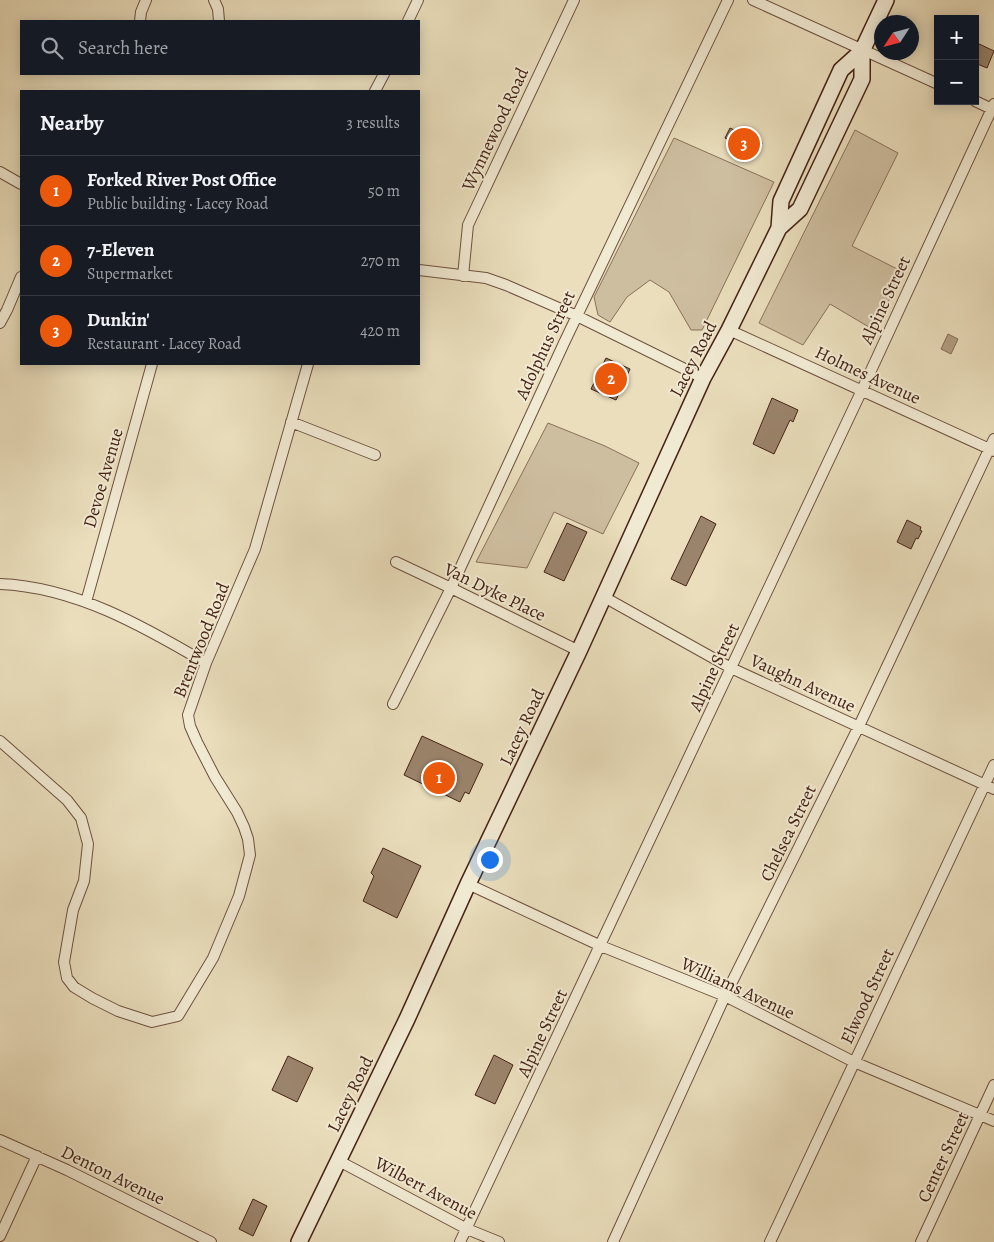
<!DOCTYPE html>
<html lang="en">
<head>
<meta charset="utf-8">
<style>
	:root { --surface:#171b24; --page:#20242c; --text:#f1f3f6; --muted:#9ea1a6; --line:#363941; --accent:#ea580c }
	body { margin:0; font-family:Alegreya,serif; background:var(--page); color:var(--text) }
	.controls { position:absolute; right:15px; top:15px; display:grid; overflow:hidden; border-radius:0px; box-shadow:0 2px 12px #0003 }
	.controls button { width:45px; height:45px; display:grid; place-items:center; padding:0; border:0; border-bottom:1px solid var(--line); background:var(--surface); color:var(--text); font:25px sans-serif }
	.compass { position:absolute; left:874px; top:15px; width:45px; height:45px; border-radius:50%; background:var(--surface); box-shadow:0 2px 12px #0003; rotate:234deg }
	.you { position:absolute; left:489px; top:859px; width:18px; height:18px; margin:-12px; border:4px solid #fff; border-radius:50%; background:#1a73e8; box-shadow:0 0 0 8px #1a73e833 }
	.badge { display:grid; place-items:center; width:32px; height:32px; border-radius:50%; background:var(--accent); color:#fff; font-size:16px; font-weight:700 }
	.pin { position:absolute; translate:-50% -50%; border:2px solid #fff; box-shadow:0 1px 5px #0006 }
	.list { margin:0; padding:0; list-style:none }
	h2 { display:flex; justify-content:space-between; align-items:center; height:65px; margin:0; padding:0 20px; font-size:21px }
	h2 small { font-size:16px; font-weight:400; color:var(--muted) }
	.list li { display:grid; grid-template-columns:32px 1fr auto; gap:15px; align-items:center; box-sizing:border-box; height:70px; padding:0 20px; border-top:1px solid var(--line) }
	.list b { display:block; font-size:19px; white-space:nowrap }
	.list p { margin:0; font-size:16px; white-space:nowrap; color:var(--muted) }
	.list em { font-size:16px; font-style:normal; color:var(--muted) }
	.icon { flex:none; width:28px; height:28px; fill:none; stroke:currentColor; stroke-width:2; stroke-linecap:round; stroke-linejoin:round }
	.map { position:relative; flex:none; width:994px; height:1242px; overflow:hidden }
	.search { position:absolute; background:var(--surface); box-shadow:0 2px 12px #0003; left:20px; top:20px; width:400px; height:55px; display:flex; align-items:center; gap:12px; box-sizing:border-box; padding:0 18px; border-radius:0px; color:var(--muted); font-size:19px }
	.panel { position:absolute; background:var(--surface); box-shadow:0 2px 12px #0003; left:20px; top:90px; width:400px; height:275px; border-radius:0px }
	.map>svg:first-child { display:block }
</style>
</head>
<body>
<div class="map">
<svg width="994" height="1242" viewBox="0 0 994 1242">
	<rect width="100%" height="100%" fill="#eadebc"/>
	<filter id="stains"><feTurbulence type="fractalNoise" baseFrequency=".004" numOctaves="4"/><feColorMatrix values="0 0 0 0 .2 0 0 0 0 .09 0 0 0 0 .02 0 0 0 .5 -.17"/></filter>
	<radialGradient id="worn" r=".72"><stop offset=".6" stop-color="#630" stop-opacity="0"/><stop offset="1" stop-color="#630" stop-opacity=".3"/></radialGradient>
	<!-- green -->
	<path fill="#cebea0" stroke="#8a705a" d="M 855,130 L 898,153 L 852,246 L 903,272 L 874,330 L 830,304 L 803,345 L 759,323 Z
		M 674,138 L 774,182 L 702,330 L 691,330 L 669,292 L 650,280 L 627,297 L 610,322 L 598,315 L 594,297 Z
		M 548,423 L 605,446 L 639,463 L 603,534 L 554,512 L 527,568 L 476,562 Z"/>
	<!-- water -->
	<path fill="#b29e83" stroke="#866c57" d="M 948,334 L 958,339 L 951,354 L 941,349 Z"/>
	<!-- building -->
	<path fill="#9b846c" stroke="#452215" d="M 975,42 L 994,51 L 987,68 L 975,63 Z
		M 730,128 L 762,143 L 754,158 L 727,145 L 729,140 L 725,138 Z
		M 606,358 L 630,369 L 616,400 L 591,389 Z
		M 772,398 L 798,410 L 793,422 L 790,420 L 774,454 L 753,444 Z
		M 701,516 L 716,524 L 686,586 L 671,579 Z
		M 907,520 L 921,527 L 920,530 L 922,531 L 918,539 L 916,538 L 911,549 L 897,542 Z
		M 567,523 L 587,532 L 564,581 L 544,572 Z
		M 422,736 L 483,764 L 469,794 L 465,792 L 460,802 L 404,775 Z
		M 383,848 L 421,866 L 397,918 L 363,901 L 374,876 L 371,873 Z
		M 494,1055 L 513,1065 L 495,1104 L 475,1095 Z
		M 288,1056 L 313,1068 L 297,1102 L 272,1090 Z
		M 253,1199 L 267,1206 L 253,1236 L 239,1229 Z"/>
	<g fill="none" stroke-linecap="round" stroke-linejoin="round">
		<defs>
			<path id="minor" d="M 214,0 L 218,9 L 219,21
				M 753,0 L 938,84
				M 140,21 L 141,12 L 146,0
				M 408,21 L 418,0
				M 375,91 L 384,74
				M 975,101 L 994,110
				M 0,172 L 21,184
				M 419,270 L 486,278 L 506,285 L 577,316 L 703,378
				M 463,276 L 468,225 L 574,0
				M 0,323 L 7,310 L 21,277
				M 729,330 L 994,451
				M 291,422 L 375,455
				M 396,562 L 451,588 L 579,651
				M 0,584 C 75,587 143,626 206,663
				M 604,597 L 731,668 L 994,789
				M 86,602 L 152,364
				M 393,704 L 451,588 L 564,343 L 728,0
				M 0,741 L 67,800 L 81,818 L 88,844 L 84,881 L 73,910 L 64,962 L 67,978 L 74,987 L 92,998 L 118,1011 L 152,1022 L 178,1016 L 213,958 L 239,896 L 250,855 L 248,839 L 244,827 L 237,812 L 215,777 L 197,742 L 190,726 L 188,715 L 206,663 L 255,549 L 308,364
				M 468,884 L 601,946 L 725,996 L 854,1062 L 994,1121
				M 0,1140 L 67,1170 L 211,1242
				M 339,1161 L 467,1229 L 499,1242
				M 0,1236 L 37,1156
				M 460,1242 L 862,390 L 994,104
				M 613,1242 L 725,996 L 859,726 L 994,439
				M 770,1242 L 994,765
				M 921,1242 L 994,1085"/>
			<path id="secondary" d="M 779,228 L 781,201 L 841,70 L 862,51 L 886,0
				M 299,1242 L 407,1019 L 468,884 L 579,651 L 703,378 L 729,330 L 779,228 L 800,209 L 862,79 L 862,51"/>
		</defs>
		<!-- minor casing -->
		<use href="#minor" stroke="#6e513f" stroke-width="12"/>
		<!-- secondary casing -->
		<use href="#secondary" stroke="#452215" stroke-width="18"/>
		<!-- minor -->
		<use href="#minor" stroke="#f1ead3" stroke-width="10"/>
		<!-- secondary -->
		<use href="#secondary" stroke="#f1ead3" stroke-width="15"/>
	</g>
	<g text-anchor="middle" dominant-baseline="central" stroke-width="4" stroke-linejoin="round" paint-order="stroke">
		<!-- street labels -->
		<g font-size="18" fill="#452215" stroke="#f1ead3">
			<text transform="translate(495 129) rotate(-65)">Wynnewood Road</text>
			<text transform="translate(885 300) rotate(-65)">Alpine Street</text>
			<text transform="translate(545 345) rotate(-65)">Adolphus Street</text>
			<text transform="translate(693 359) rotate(-63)">Lacey Road</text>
			<text transform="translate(868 375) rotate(25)">Holmes Avenue</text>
			<text transform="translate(103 478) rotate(-74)">Devoe Avenue</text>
			<text transform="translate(495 592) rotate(26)">Van Dyke Place</text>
			<text transform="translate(201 640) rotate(-68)">Brentwood Road</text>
			<text transform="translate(714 667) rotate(-65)">Alpine Street</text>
			<text transform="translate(803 683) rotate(25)">Vaughn Avenue</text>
			<text transform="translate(522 727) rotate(-65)">Lacey Road</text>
			<text transform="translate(788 833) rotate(-64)">Chelsea Street</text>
			<text transform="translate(738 988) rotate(25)">Williams Avenue</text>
			<text transform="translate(867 996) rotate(-65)">Elwood Street</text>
			<text transform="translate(542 1033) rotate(-65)">Alpine Street</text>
			<text transform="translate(350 1094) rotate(-64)">Lacey Road</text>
			<text transform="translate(943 1157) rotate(-65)">Center Street</text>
			<text transform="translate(113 1175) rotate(26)">Denton Avenue</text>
			<text transform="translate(426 1188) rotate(28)">Wilbert Avenue</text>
		</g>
	</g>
	<rect width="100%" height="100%" filter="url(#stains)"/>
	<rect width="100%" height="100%" fill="url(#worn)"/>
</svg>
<div class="controls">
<button>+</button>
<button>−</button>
</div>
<svg class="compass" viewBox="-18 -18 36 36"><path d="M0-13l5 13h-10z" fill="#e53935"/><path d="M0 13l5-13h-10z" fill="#9ea1a6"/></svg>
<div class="you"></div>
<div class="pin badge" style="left:439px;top:778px">1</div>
<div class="pin badge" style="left:611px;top:379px">2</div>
<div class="pin badge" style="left:744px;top:144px">3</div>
<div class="search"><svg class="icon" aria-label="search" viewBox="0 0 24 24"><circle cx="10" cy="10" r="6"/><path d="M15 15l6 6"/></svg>Search here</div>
<section class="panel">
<h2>Nearby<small>3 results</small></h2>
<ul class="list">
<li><span class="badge">1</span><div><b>Forked River Post Office</b><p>Public building · Lacey Road</p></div><em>50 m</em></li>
<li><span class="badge">2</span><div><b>7-Eleven</b><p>Supermarket</p></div><em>270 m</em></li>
<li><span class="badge">3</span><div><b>Dunkin'</b><p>Restaurant · Lacey Road</p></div><em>420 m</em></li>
</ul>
</section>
</div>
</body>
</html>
